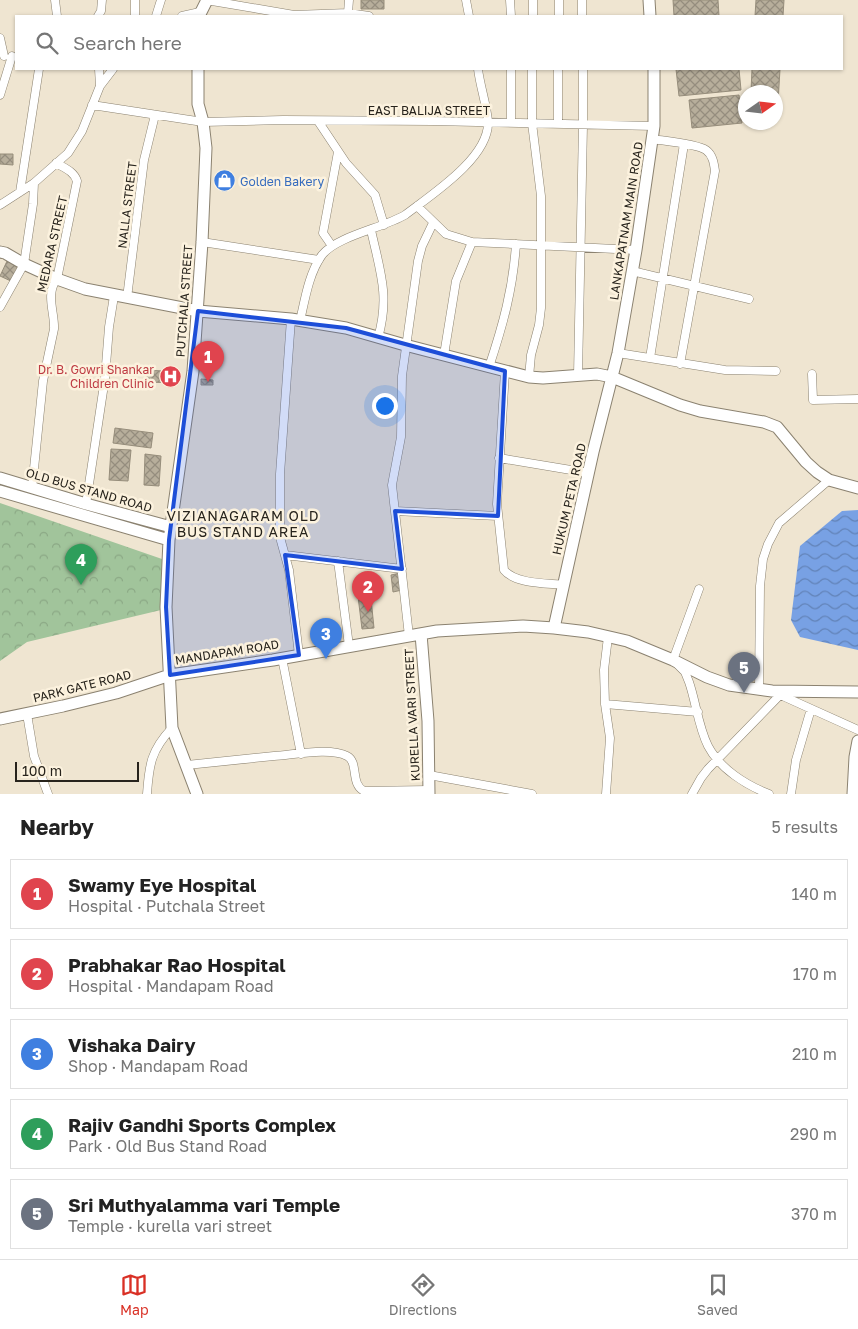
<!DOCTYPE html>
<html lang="en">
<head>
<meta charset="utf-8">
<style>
	:root { --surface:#fff; --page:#f6f6f6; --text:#222; --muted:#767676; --line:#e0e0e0; --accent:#d93025 }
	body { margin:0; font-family:"Golos Text",sans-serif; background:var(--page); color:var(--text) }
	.compass { position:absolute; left:738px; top:85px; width:45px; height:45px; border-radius:50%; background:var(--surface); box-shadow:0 1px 4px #0004; rotate:76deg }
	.scale { position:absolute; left:15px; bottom:12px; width:124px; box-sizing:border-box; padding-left:5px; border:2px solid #27231c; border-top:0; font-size:14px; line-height:18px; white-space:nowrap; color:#27231c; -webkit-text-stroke:4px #fcf2de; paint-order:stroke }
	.you { position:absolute; left:384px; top:405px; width:18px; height:18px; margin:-12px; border:4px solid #fff; border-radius:50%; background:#1a73e8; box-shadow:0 0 0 8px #1a73e833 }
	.badge { display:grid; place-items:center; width:32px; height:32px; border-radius:50%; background:var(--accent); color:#fff; font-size:16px; font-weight:700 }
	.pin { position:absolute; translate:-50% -41px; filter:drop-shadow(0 1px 2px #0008) }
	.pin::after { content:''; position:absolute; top:26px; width:18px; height:15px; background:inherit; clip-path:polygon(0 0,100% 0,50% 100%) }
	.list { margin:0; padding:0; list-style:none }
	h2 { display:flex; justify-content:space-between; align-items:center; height:65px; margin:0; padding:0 20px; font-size:21px }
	h2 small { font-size:16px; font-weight:400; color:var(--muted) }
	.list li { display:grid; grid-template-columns:32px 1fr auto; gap:15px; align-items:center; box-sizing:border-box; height:70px; margin:0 10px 10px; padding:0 10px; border:1px solid var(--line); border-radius:0px }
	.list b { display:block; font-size:19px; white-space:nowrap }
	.list p { margin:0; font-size:16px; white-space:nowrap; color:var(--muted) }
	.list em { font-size:16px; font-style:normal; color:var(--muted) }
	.icon { flex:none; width:28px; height:28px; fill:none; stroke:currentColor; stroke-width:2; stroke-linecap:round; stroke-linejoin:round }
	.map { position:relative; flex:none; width:858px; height:794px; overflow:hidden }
	.search { position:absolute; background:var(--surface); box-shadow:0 1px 4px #0004; left:15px; right:15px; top:15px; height:55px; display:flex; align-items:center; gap:12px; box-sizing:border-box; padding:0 18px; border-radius:0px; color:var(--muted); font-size:19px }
	.sheet { height:465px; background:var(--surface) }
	nav { display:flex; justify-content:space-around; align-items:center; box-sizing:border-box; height:70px; border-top:1px solid var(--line); background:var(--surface); font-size:14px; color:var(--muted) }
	nav a { display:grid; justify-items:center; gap:2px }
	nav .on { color:var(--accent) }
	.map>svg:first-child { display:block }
</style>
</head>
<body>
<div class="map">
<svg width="858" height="794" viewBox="0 0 858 794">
	<defs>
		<pattern id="park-crowns" width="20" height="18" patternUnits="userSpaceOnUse" patternTransform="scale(1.25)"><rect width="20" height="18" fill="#a1c49b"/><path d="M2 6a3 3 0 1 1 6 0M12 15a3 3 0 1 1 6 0" fill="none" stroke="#8ba885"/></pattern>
		<pattern id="water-waves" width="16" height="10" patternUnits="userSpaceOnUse" patternTransform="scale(1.25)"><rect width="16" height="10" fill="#78a1e4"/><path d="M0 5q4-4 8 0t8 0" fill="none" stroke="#6283b8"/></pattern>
		<pattern id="building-cross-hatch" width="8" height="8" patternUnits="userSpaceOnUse" patternTransform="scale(1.25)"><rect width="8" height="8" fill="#b7ae9b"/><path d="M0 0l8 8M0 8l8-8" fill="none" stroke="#958d7e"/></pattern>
	</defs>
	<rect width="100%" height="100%" fill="#efe5d1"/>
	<!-- park -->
	<path fill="url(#park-crowns)" d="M 0,503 L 162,559 L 161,610 L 27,642 L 0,661 Z"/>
	<!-- water -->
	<path fill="url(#water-waves)" d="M 858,510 L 858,650 L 800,637 L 791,620 L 800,546 L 842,511 Z"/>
	<!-- building -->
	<path fill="url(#building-cross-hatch)" stroke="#968d7b" d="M 361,0 L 384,0 L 384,9 L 361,9 Z
		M 673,0 L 718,0 L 719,16 L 674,16 Z
		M 756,0 L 784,0 L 783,16 L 755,16 Z
		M 676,69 L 739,69 L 741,90 L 679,96 Z
		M 752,69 L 780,69 L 777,120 L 776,119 L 776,92 L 751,92 Z
		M 739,95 L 742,123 L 692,128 L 689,100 Z
		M 0,154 L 13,154 L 13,165 L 0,164 Z
		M 8,259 L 21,265 L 13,282 L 0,276 Z
		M 147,370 L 179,372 L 178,383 L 147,382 Z
		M 201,379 L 213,380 L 213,385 L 201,385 Z
		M 115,428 L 153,433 L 151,448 L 113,443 Z
		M 111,449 L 131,450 L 128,481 L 109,480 Z
		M 145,454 L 161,456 L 159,486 L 144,485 Z
		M 400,573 L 402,590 L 393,592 L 391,575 Z
		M 369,579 L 374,628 L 362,629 L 356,580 Z"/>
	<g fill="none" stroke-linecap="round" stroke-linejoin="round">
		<defs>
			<path id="street" d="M 55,0 L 57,16
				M 206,0 L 294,15 L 348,13 L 369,16
				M 466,0 L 469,16
				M 510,0 L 511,16
				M 533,0 L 533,16
				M 348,13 L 349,0
				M 98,16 L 101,11 L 102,0
				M 135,16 L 135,0
				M 156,16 L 161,0
				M 182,16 L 200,12
				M 559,16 L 559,0
				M 582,16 L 582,0
				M 0,38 L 4,56
				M 99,69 L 100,86
				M 511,69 L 511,122
				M 0,95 L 12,56
				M 92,105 L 203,122 L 283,120 L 433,121 L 654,126
				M 318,121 L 346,163 L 375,195 L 384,225
				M 558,124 L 558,69
				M 652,139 C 665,141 697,144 706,150 C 713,155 714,164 715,171 L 680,364
				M 20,192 L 39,69
				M 0,205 L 34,183 L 68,153 L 82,131 L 100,86 L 113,69
				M 417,206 L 446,234 L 472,242 L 636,250
				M 371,230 C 380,271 390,296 378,338
				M 202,242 L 319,260
				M 332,246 L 323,233 L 338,152
				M 632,271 L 749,299
				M 127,298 L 144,160 L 155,115
				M 0,307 L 24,264 L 33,204 L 34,183
				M 291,319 L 280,474 L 280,528 L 281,541 L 289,570 L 299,655
				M 300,321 C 305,299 309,273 322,255 C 337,236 383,228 405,215 C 431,195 489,158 488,122 C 487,106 480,86 478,69
				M 618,353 L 725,370 L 776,371
				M 444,355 L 456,281 L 472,242
				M 650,358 L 684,144
				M 489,367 C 503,325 513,289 516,244
				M 505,371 L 497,504 L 504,570 C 515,584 547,583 564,585
				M 812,374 L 813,400 L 858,399
				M 578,375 L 583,125 L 583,69
				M 529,377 L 531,355 L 539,325 L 541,308 L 541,196 L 532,123 L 532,69
				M 499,458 L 589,473
				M 32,488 L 43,381 L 54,329 C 55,313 45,294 57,279 L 77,181 C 74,171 64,168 56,163
				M 86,504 L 105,378 L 109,327 L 114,296
				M 395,511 L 498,516
				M 285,555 L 402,569
				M 338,561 L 349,646
				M 699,589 L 673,660 L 685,672 L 689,682 C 696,702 698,726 708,746 C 720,769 746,785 769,794
				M 409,636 L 392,485 L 401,437 L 402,376 L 418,261 L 422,246 L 433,223
				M 282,658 L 301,754
				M 759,690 L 760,586 L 763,559 L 768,544 L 779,523 L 829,480
				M 776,693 L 858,730
				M 605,704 L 698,712
				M 27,714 L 34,756 L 48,794
				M 187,765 C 216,762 245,759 274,756 C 293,755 330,747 347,756 C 359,762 350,784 364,791 L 429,790
				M 429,775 L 532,794
				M 147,794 C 149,765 151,750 172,728
				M 606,794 L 610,738 L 605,704 L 604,670 L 608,637
				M 692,794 L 701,778 L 708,769 L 780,695
				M 791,794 L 796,760 L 811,709"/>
			<path id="secondary" d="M 649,0 L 650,16
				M 199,16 L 207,0
				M 0,252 L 5,253 L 24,264 L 57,279 L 85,289 L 198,311 L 291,319 L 346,328 L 405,345 L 529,377 L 543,378 L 597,374 L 612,377 L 680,405 L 700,411 L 764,422 L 777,427 L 806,462 L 817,472 L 829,480 L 858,488
				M 0,478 L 86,504 L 171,527
				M 0,491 L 169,540
				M 554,628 L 593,452 L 618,353 L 636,250 L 654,126 L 654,69
				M 421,634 L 428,721 L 429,794
				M 0,719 L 63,706 L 116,693 L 170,675 L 273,660 L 437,631 L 523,626 L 554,628 L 588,632 L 627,641 L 673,660 L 707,677 L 729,685 L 772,691 L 858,692
				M 197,794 L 172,728 L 166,607 L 169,540 L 193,371 L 202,242 L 206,148 L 203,122 L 198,104 L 198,69
				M 853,794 L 855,757 L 858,741"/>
		</defs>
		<!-- street casing -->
		<use href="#street" stroke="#8b8270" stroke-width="9"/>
		<!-- secondary casing -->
		<use href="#secondary" stroke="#8b8270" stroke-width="13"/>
		<!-- street -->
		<use href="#street" stroke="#fff" stroke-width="8"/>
		<!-- secondary -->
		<use href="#secondary" stroke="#fff" stroke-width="11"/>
	</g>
	<!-- marked area -->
	<path fill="#1d4ed8" fill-opacity="0.2" stroke="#1d4ed8" stroke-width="4" stroke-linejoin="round" d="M 198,311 L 346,328 L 505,371 L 498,516 L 395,511 L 402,569 L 285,555 L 299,655 L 170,675 L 166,607 L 169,540 Z"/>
	<!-- icons -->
	<defs>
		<symbol id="shop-disc" viewBox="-11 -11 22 22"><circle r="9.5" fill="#3f7fe0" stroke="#fcf2de"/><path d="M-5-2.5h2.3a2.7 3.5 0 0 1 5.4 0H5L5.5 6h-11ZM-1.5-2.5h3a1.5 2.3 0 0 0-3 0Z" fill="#fff"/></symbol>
		<symbol id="hospital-disc" viewBox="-11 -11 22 22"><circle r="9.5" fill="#e0444e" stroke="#fcf2de"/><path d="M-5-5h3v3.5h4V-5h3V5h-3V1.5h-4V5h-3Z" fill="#fff"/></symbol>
	</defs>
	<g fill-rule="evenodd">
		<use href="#shop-disc" x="212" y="168" width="25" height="25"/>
		<use href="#hospital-disc" x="158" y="364" width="25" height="25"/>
	</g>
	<g text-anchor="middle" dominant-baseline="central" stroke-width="5" stroke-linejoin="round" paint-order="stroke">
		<!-- street labels -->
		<g font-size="12" fill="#27231c" stroke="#fcf2de">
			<text x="429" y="110">EAST BALIJA STREET</text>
			<text transform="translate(127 205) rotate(-83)">NALLA STREET</text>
			<text transform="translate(626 221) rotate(-81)">LANKAPATNAM MAIN ROAD</text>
			<text transform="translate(52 244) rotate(-77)">MEDARA STREET</text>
			<text transform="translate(184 301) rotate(-86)">PUTCHALA STREET</text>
			<text transform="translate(89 490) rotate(16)">OLD BUS STAND ROAD</text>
			<text transform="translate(569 499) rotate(-77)">HUKUM PETA ROAD</text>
			<text transform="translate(227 652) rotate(-9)">MANDAPAM ROAD</text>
			<text transform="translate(82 686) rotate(-14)">PARK GATE ROAD</text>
			<text transform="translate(412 715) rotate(-93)">KURELLA VARI STREET</text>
		</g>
		<!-- shop labels -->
		<g font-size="12" fill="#366cbe" stroke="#fcf2de" text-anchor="start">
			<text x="240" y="181">Golden Bakery</text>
		</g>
		<!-- health labels -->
		<g font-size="12" fill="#be3a42" stroke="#fcf2de" text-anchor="end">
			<text x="154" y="369">Dr. B. Gowri Shankar<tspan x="154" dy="14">Children Clinic</tspan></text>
		</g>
		<!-- neighbourhood labels -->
		<g font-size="14" letter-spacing="1" fill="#27231c" stroke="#fcf2de">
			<text x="243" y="515">VIZIANAGARAM OLD<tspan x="243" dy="16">BUS STAND AREA</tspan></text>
		</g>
	</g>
</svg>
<svg class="compass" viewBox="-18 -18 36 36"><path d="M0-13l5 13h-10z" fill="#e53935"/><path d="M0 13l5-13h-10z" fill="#767676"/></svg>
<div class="scale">100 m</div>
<div class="you"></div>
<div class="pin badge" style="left:208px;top:382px;background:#e0444e">1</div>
<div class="pin badge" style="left:368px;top:612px;background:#e0444e">2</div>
<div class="pin badge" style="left:326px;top:659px;background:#3f7fe0">3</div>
<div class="pin badge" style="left:81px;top:585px;background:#2e9e5b">4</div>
<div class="pin badge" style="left:744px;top:693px;background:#6b7280">5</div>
<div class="search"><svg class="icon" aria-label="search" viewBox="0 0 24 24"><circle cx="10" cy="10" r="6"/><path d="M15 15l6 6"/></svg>Search here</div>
</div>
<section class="sheet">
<h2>Nearby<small>5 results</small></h2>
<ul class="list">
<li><span class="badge" style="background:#e0444e">1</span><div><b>Swamy Eye Hospital</b><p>Hospital · Putchala Street</p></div><em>140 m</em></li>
<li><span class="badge" style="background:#e0444e">2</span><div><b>Prabhakar Rao Hospital</b><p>Hospital · Mandapam Road</p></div><em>170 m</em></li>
<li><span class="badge" style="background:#3f7fe0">3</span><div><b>Vishaka Dairy</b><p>Shop · Mandapam Road</p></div><em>210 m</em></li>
<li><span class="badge" style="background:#2e9e5b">4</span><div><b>Rajiv Gandhi Sports Complex</b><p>Park · Old Bus Stand Road</p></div><em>290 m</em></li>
<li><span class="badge" style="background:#6b7280">5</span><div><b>Sri Muthyalamma vari Temple</b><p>Temple · kurella vari street</p></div><em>370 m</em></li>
</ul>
</section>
<nav>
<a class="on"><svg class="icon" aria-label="map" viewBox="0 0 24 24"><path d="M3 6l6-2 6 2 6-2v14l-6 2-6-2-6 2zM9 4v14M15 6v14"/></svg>Map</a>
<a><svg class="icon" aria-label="directions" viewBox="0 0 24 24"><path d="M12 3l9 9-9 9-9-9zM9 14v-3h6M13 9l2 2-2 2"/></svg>Directions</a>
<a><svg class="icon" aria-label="saved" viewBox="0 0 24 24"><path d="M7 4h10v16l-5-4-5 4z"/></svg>Saved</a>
</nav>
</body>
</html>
